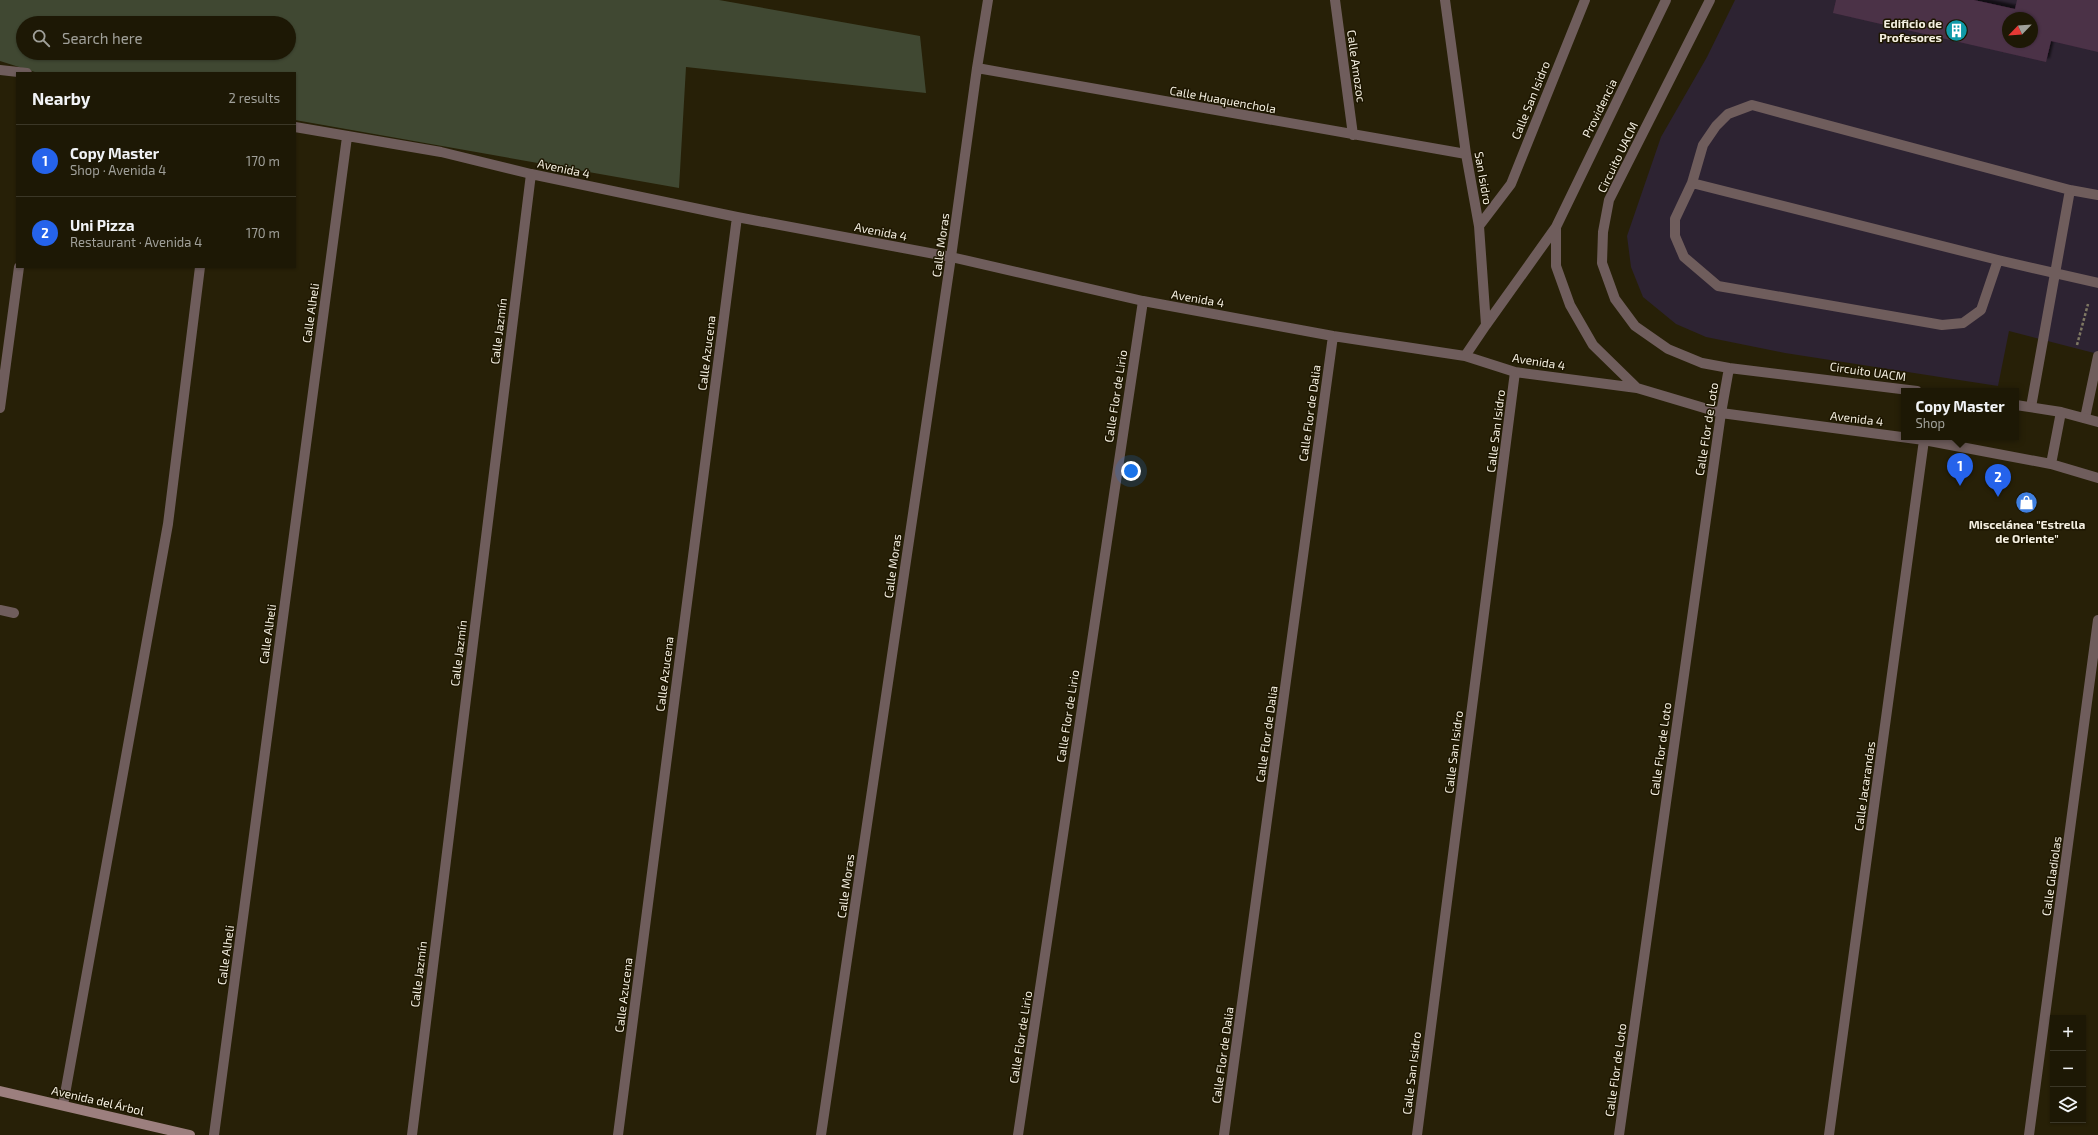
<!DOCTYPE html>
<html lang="en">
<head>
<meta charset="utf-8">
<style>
	:root { --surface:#1d1805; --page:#25210f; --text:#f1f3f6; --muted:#a0a09a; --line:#3b3727; --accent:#2563eb }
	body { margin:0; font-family:"Exo 2",sans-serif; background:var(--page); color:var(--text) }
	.controls { position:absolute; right:12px; bottom:12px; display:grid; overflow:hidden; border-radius:0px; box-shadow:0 1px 3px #0004 }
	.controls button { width:36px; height:36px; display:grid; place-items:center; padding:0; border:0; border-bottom:1px solid var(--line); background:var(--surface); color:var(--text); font:20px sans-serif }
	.compass { position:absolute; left:2002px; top:12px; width:36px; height:36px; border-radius:50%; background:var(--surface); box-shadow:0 1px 3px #0004; rotate:245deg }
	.you { position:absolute; left:1131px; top:471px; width:14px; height:14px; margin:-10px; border:3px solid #fff; border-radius:50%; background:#1a73e8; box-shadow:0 0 0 6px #1a73e833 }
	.badge { display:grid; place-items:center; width:26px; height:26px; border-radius:50%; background:var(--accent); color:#fff; font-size:13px; font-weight:700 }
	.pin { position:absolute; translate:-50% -33px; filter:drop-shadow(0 1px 2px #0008) }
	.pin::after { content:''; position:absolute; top:21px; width:14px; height:12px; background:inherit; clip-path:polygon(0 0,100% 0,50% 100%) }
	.popup { position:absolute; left:1901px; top:388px; width:118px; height:52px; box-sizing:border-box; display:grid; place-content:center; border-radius:0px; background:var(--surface); filter:drop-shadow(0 1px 3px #0005); font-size:13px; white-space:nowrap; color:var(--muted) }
	.popup b { font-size:15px; color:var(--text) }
	.popup::after { content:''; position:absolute; left:50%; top:100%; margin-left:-8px; border:8px solid transparent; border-top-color:var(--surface) }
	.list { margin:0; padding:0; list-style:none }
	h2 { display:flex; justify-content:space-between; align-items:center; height:52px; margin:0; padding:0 16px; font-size:17px }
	h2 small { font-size:13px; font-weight:400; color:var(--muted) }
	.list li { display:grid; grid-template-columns:26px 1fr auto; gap:12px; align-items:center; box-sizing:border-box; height:72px; padding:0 16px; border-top:1px solid var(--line) }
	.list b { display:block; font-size:15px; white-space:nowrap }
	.list p { margin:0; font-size:13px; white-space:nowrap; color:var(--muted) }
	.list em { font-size:13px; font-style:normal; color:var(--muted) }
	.icon { flex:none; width:22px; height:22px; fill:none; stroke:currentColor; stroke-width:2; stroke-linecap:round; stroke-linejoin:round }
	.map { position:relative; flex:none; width:2098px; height:1135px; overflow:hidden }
	.search { position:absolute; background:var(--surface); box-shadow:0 1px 3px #0004; left:16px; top:16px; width:280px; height:44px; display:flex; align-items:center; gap:10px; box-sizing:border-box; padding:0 14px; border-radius:22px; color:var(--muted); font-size:15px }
	.panel { position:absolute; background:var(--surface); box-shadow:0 1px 3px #0004; left:16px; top:72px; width:280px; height:196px; border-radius:0px }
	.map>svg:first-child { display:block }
</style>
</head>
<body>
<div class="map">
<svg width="2098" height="1135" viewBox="0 0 2098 1135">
	<defs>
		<filter id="shadow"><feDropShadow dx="3.5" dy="-3.5" stdDeviation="1" flood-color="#0009"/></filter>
	</defs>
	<rect width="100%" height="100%" fill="#272007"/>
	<!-- education -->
	<path fill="#2d2332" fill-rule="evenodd" d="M 1735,0 L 2098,0 L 2098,354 L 2009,331 L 1998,386 L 1785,353 L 1706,337 L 1676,324 L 1643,297 L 1631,267 L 1627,236 L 1661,137 L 1707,57 ZM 2008,18 L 2032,18 L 2032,42 L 2008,42 Z"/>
	<!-- green -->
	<path fill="#404832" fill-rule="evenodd" d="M 0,0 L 719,0 L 920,36 L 926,93 L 686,67 L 679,188 L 295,120 L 295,73 L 38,73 L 0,61 ZM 23,23 L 289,23 L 289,53 L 23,53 Z"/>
	<!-- building -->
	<path fill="#4c3047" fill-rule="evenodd" filter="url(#shadow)" d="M 1836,0 L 1974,0 L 2015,9 L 2017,0 L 2098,0 L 2098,52 L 2051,41 L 2046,62 L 1833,13 ZM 2008,18 L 2032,18 L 2032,42 L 2008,42 Z"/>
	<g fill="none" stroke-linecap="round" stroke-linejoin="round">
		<!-- path -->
		<path stroke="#7e7863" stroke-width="2.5" stroke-dasharray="3 2" stroke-linecap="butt" d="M 2077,345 L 2088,304"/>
		<!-- lane -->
		<path stroke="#6f5d5c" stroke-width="10" d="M 1692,183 L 1998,260 L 2098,283
			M 1998,260 L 1981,310 L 1963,323 L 1942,325 L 1718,286 L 1684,257 L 1675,236 L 1675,219 L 1692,183 L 1703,145 L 1716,126 L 1728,114 L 1752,105 L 2070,190 L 2098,195
			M 2031,407 L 2070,190
			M 2085,418 L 2098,356"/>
		<!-- street -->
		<path stroke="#6f5d5c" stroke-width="10" d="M 1335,0 L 1353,135
			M 1445,0 L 1466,154 L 1479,226 L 1486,325 L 1465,356
			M 1710,0 L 1609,200 L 1603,232 L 1602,263 L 1615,299 L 1635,326 L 1668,349 L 1702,363 L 1729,368 L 1917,391
			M 977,68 L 1466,154
			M 0,70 L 27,73
			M 295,127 L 441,152 L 531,174 L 737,217 L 951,257 L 1143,301 L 1333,336 L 1465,356 L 1515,372 L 1637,388 L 1721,413 L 1924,440 L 2051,464 L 2098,478
			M 1479,226 L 1511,184 L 1585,0
			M 1556,227 L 1556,266 L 1570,305 L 1593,345 L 1637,388
			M 1486,325 L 1556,227 L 1666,0
			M 2016,405 L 2061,412 L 2098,422
			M 0,408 L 19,267
			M 2051,464 L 2061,412
			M 0,610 L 14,613
			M 63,1105 L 168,524 L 200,267
			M 214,1135 L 347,137
			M 412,1135 L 531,174
			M 618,1135 L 737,217
			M 821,1135 L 951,257 L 977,68 L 988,0
			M 1018,1135 L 1143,301
			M 1224,1135 L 1333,336
			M 1417,1135 L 1515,372
			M 1619,1135 L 1721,413 L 1729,368
			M 1829,1135 L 1924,440
			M 2029,1135 L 2098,620"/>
		<!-- secondary -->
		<path stroke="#9c7f7e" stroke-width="10" d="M 0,1091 L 190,1135"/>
	</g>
	<!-- icons -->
	<defs>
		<symbol id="building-disc" viewBox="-11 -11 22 22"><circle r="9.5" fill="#0f9aa8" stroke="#1d1600"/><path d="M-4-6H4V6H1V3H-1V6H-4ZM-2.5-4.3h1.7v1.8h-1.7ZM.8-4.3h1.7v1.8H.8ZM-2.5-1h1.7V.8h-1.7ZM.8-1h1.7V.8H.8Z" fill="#fff"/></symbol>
		<symbol id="shop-disc" viewBox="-11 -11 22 22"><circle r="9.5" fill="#3f7fe0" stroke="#1d1600"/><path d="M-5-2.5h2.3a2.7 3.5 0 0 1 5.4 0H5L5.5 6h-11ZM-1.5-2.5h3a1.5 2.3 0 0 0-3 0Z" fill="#fff"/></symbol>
	</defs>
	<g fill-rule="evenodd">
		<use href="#building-disc" x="1944" y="18" width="25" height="25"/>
		<use href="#shop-disc" x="2014" y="490" width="25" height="25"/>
	</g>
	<g text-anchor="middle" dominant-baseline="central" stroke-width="3" stroke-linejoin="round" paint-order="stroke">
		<!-- poi labels -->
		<g font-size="12" font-weight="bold" fill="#f4efe0" stroke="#1d1600" text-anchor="end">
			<text x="1942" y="23">Edificio de<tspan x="1942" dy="14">Profesores</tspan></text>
			<text x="2027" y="524" text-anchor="middle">Miscelánea "Estrella<tspan x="2027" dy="14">de Oriente"</tspan></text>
		</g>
		<!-- street labels -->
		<g font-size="12" fill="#f4efe0" stroke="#1d1600">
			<text transform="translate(1357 66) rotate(82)">Calle Amozoc</text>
			<text transform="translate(1223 99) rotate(10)">Calle Huaquenchola</text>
			<text transform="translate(1530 100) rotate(-68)">Calle San Isidro</text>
			<text transform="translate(1599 108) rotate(-64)">Providencia</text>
			<text transform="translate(1617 157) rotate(-64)">Circuito UACM</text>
			<text transform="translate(564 168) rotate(12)">Avenida 4</text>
			<text transform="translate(1484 178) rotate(80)">San Isidro</text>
			<text transform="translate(881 231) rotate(11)">Avenida 4</text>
			<text transform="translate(940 245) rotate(-82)">Calle Moras</text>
			<text transform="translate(1198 298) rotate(10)">Avenida 4</text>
			<text transform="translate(310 313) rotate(-82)">Calle Alheli</text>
			<text transform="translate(498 331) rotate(-83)">Calle Jazmín</text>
			<text transform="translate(706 353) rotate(-83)">Calle Azucena</text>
			<text transform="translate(1539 361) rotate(9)">Avenida 4</text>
			<text transform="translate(1868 371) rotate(8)">Circuito UACM</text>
			<text transform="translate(1115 396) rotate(-81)">Calle Flor de Lirio</text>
			<text transform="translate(1309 413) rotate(-82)">Calle Flor de Dalia</text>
			<text transform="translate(1857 418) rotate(7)">Avenida 4</text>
			<text transform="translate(1706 429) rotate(-81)">Calle Flor de Loto</text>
			<text transform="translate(1495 431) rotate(-83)">Calle San Isidro</text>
			<text transform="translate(892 566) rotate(-82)">Calle Moras</text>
			<text transform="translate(267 634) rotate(-82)">Calle Alheli</text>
			<text transform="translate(458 653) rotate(-83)">Calle Jazmín</text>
			<text transform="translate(664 674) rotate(-83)">Calle Azucena</text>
			<text transform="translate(1067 716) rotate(-81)">Calle Flor de Lirio</text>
			<text transform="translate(1266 734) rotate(-82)">Calle Flor de Dalia</text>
			<text transform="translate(1660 749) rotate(-82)">Calle Flor de Loto</text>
			<text transform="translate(1453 752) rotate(-83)">Calle San Isidro</text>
			<text transform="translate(1864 786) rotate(-82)">Calle Jacarandas</text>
			<text transform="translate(2051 876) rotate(-82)">Calle Gladiolas</text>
			<text transform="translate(845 886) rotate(-82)">Calle Moras</text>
			<text transform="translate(225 955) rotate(-82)">Calle Alheli</text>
			<text transform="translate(418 974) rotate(-83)">Calle Jazmín</text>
			<text transform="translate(623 995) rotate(-83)">Calle Azucena</text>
			<text transform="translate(1020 1037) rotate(-81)">Calle Flor de Lirio</text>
			<text transform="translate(1222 1055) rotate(-82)">Calle Flor de Dalia</text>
			<text transform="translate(1615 1070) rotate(-82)">Calle Flor de Loto</text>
			<text transform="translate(1411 1073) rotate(-83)">Calle San Isidro</text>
			<text transform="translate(98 1100) rotate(13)">Avenida del Árbol</text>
		</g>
	</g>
</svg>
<div class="controls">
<button>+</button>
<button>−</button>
<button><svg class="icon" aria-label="layers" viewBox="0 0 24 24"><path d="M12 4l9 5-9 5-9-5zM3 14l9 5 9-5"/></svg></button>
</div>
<svg class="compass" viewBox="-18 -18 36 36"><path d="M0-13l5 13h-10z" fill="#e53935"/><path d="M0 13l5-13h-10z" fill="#a0a09a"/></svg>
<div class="you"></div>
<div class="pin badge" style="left:1960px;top:486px">1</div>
<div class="popup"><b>Copy Master</b>Shop</div>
<div class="pin badge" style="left:1998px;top:497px">2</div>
<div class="search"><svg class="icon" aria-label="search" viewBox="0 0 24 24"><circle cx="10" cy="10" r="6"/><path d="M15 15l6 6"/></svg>Search here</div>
<section class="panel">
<h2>Nearby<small>2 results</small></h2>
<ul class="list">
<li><span class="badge">1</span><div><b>Copy Master</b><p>Shop · Avenida 4</p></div><em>170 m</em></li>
<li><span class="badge">2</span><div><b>Uni Pizza</b><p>Restaurant · Avenida 4</p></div><em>170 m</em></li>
</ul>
</section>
</div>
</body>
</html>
